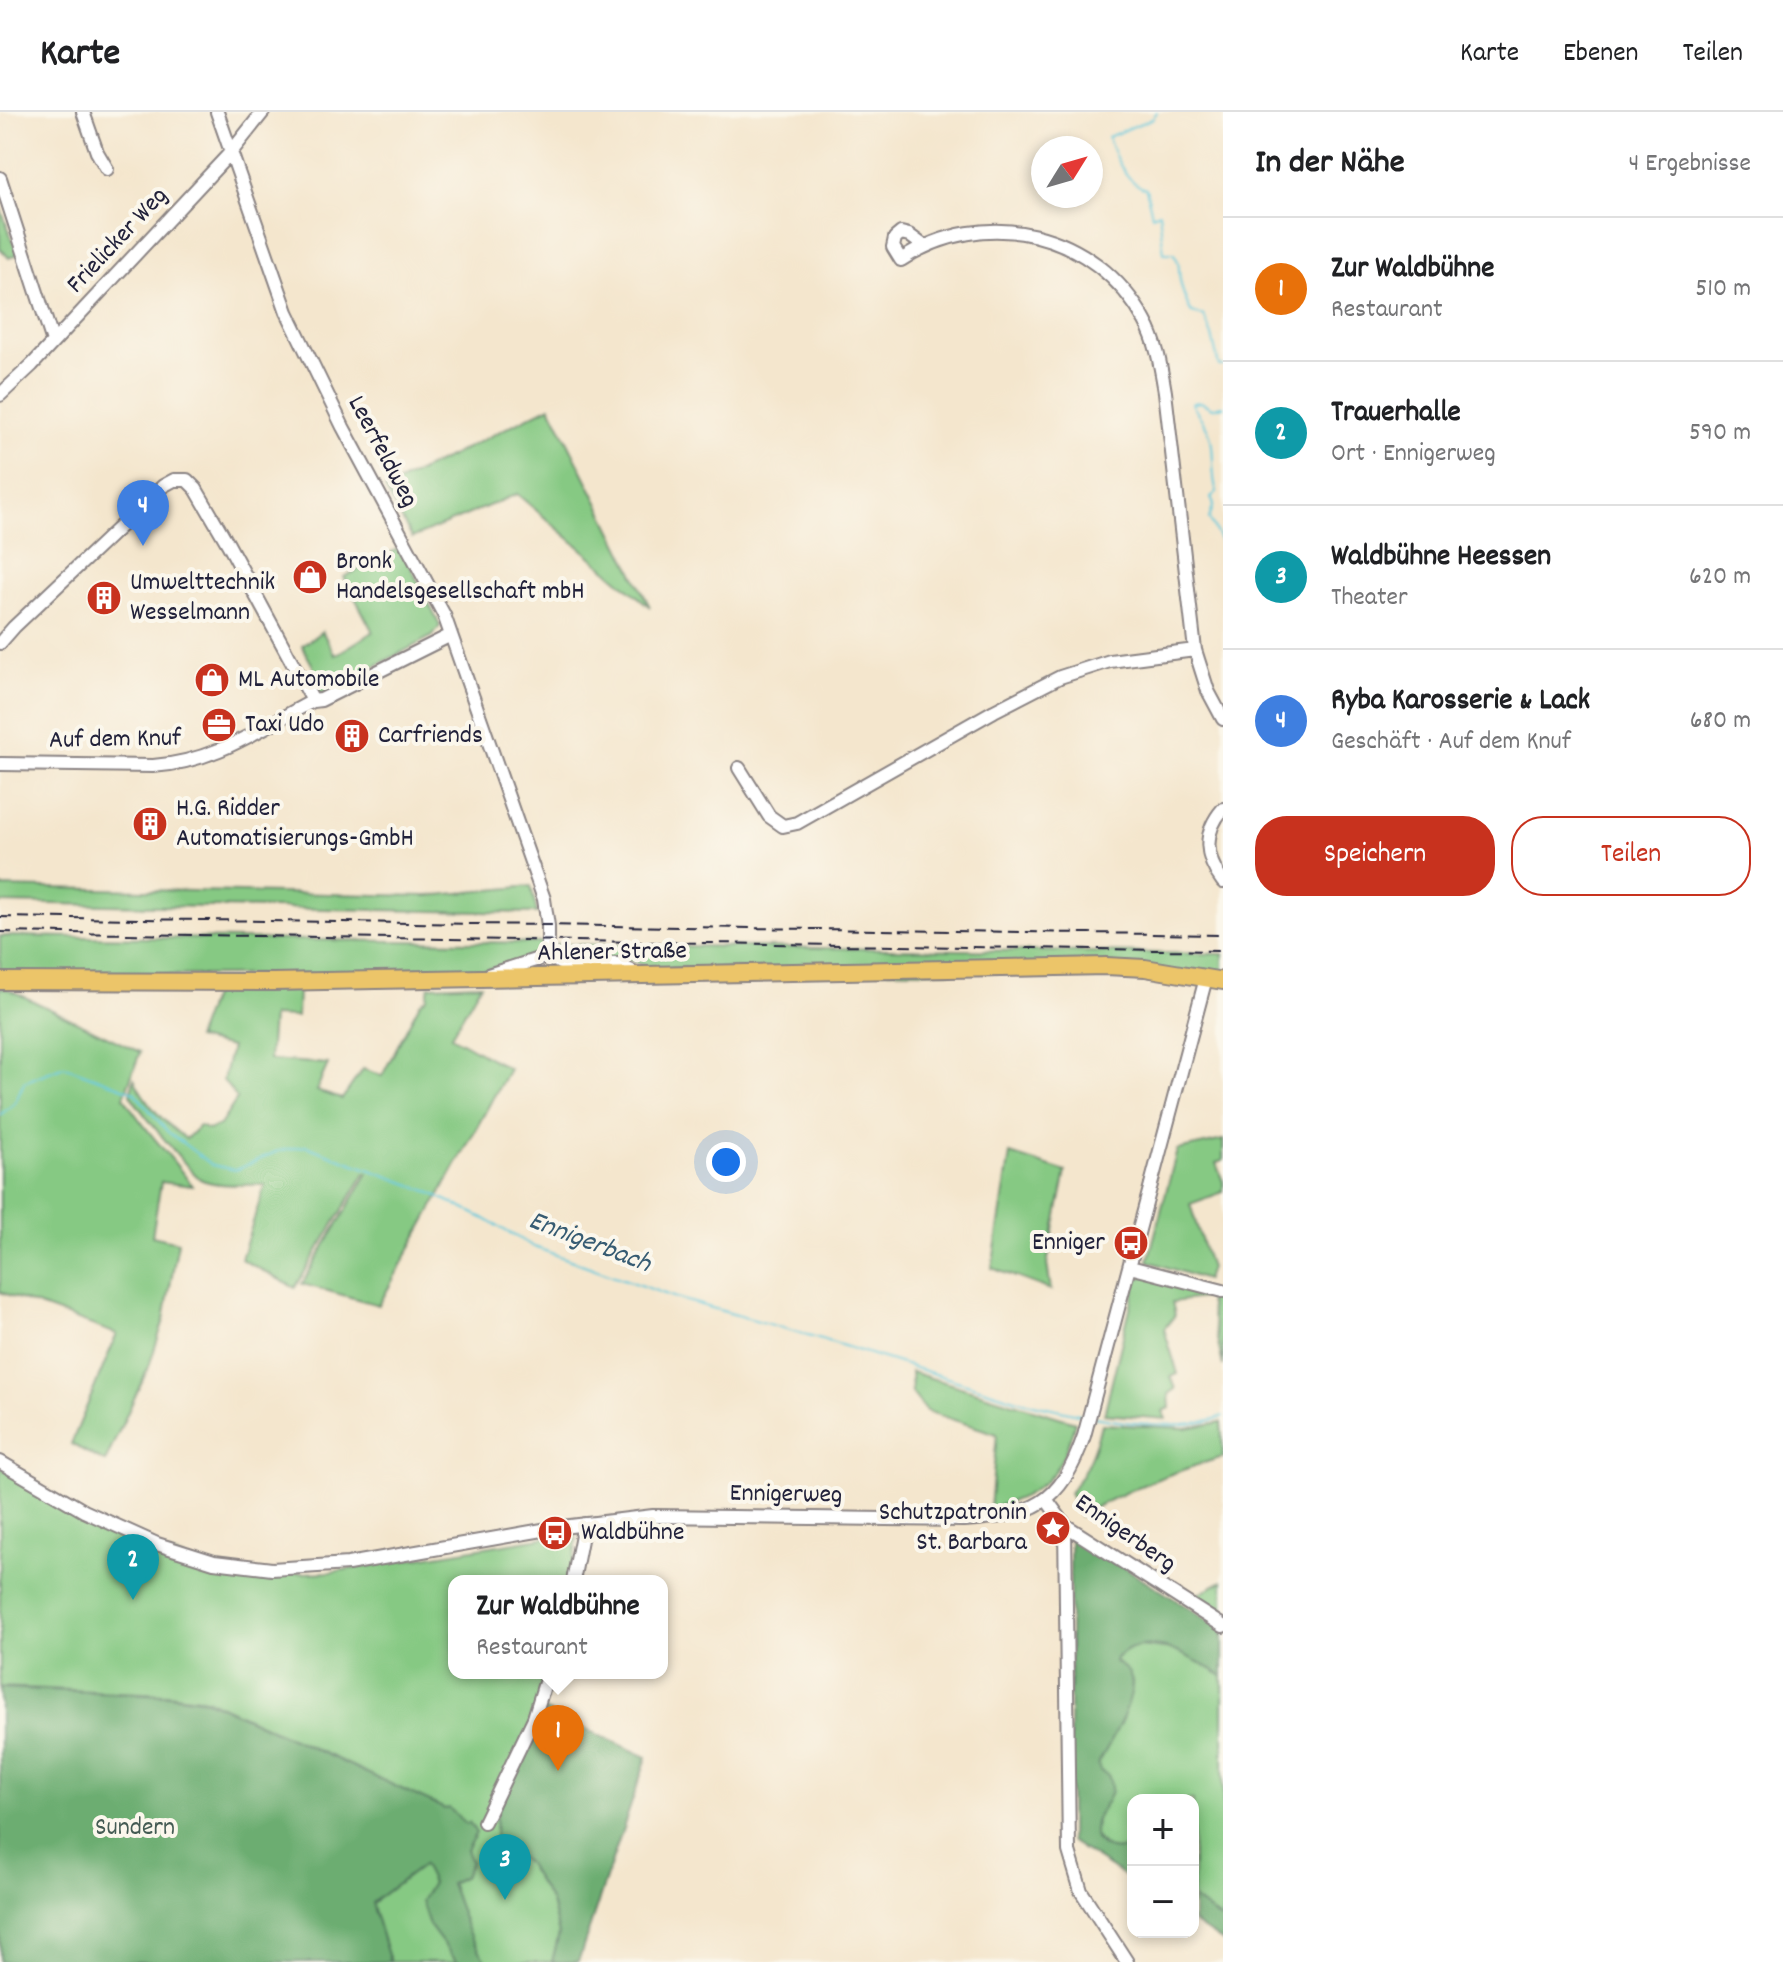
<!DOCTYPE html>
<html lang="de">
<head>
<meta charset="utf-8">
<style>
	:root { --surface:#fff; --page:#f6f6f6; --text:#202124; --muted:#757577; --line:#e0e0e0; --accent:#c8321e }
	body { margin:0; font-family:Dekko,sans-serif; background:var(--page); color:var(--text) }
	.controls { position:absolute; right:24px; bottom:24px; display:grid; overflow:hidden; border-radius:16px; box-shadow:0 4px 12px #0003 }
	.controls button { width:72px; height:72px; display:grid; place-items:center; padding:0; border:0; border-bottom:2px solid var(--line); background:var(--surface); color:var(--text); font:40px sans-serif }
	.compass { position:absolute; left:1031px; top:24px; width:72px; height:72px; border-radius:50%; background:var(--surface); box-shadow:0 4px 12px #0003; rotate:53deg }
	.you { position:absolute; left:726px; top:1050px; width:28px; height:28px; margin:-20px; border:6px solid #fff; border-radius:50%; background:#1a73e8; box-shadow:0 0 0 12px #1a73e833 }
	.badge { display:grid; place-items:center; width:52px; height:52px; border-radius:50%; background:var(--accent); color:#fff; font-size:26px; font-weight:700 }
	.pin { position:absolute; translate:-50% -66px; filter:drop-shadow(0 2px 4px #0008) }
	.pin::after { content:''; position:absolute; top:42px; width:28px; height:24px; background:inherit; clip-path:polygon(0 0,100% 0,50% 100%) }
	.popup { position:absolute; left:448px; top:1463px; width:220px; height:104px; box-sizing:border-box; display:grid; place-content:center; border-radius:16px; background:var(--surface); filter:drop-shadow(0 2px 6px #0005); font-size:26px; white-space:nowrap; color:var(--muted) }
	.popup b { font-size:30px; color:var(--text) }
	.popup::after { content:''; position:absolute; left:50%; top:100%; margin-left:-16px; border:16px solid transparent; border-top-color:var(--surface) }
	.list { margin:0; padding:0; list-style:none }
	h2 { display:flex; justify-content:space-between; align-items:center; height:104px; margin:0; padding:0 32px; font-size:34px }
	h2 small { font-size:26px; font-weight:400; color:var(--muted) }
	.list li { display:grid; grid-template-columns:52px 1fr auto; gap:24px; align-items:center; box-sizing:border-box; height:144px; padding:0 32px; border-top:2px solid var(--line) }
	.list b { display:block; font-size:30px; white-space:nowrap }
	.list p { margin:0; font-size:26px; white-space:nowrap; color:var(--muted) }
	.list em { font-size:26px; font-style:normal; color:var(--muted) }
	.actions { display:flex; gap:16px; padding:24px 32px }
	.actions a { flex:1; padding:18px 0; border:2px solid var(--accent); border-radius:32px; text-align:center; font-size:28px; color:var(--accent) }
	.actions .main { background:var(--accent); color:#fff }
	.map { position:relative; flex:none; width:1223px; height:1850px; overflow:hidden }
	header { display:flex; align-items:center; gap:48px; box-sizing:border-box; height:112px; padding:0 40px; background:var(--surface); border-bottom:2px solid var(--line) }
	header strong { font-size:38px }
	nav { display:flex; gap:44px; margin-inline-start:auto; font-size:28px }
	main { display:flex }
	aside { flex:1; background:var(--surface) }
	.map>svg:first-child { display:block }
</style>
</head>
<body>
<header>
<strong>Karte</strong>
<nav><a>Karte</a><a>Ebenen</a><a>Teilen</a></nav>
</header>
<main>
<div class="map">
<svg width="1223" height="1850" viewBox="0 0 1223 1850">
	<rect width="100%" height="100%" fill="#fbf7ec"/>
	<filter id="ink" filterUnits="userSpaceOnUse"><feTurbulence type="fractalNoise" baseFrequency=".0125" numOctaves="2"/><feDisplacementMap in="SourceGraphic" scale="16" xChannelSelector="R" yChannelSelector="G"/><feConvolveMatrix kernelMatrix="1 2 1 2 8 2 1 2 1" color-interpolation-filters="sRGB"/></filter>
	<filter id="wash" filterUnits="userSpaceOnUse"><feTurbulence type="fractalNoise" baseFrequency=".006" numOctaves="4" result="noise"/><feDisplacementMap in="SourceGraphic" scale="32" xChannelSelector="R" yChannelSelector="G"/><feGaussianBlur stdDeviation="1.8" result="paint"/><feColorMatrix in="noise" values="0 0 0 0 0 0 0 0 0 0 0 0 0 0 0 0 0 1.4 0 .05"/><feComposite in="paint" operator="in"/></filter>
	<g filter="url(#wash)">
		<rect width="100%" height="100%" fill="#f4e6cd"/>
		<!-- green -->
		<path fill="#86c983" stroke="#54765f" stroke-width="2" d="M 0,95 L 18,142 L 9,146 L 0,136 Z
			M 550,294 L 650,495 L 517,382 L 412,426 L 385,377 Z
			M 401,435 L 440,514 L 433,524 L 320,583 L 315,574 L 313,554 L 302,534 L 322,519 L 335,543 L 373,520 L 344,465 Z
			M 531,774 L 537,801 L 0,791 L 0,775 L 427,784 Z
			M 0,824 L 545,831 L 543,838 C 526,849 496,853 475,862 L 0,864 Z
			M 554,832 L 1223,842 L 1223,862 L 649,856 L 630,848 L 563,844 Z
			M 481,872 L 451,924 L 509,957 L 379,1193 L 302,1172 L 368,1061 L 365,1061 L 295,1176 L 241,1147 L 265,1073 C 246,1072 220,1075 202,1068 C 193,1064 137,995 130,982 L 134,967 C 146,992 164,1011 186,1027 L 199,1014 L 209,1018 L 220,1013 L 237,987 L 223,968 L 231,935 L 196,927 L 215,876 L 298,875 L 297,905 L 272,904 L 269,948 L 328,952 L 316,979 L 342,987 L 363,957 L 382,964 L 420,891 L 427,886 L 429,874 Z
			M 0,876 L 6,876 L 140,940 L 124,985 C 143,1017 171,1043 192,1074 L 161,1070 L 152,1124 L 178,1130 L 164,1208 L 149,1254 L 105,1350 L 71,1332 L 117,1222 L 0,1180 Z
			M 1223,1028 L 1223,1049 L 1216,1051 L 1223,1070 L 1223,1080 L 1190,1092 L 1210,1156 L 1206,1168 L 1148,1149 L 1177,1038 Z
			M 1010,1042 L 1066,1060 L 1047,1152 L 1051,1178 L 992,1156 Z
			M 1146,1163 L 1195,1176 L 1202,1186 L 1172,1190 L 1175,1203 L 1164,1217 L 1178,1262 L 1171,1265 L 1176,1277 L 1169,1282 L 1170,1296 L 1163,1299 L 1166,1307 L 1104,1302 L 1137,1168 Z
			M 1213,1181 L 1223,1183 L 1223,1254 L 1208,1185 Z
			M 911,1260 L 1075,1310 C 1060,1364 1044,1381 990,1396 L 997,1322 L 926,1299 L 912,1281 Z
			M 1221,1310 L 1223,1345 C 1173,1360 1126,1377 1080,1404 L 1069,1381 C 1086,1360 1095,1338 1101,1312 L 1186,1316 Z
			M 0,1355 L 96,1411 L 144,1434 L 205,1453 L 271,1462 L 331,1460 L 572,1421 L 577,1426 L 571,1469 L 454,1469 L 454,1561 L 556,1561 L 522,1649 L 500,1692 L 496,1704 L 495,1723 L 501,1734 L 526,1750 L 551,1790 L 559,1822 L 552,1850 L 487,1850 C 467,1830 460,1796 450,1771 L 464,1764 L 471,1751 L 466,1738 C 474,1717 461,1709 445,1697 L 207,1587 L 169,1582 L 0,1575 Z
			M 1223,1469 L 1223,1507 L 1195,1490 L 1196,1483 Z
			M 1139,1534 L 1180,1539 L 1223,1564 L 1223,1809 L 1193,1787 L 1193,1688 L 1133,1688 L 1133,1732 C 1117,1742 1105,1740 1095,1723 L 1096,1706 L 1110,1682 L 1098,1653 C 1106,1636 1135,1585 1132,1569 C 1130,1560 1122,1556 1115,1550 L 1116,1546 L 1129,1535 Z
			M 424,1752 L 432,1771 L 429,1813 L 457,1850 L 390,1850 L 372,1791 Z"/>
		<!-- forest -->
		<path fill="#6cad71" stroke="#476856" stroke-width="2" d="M 1074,1423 L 1223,1518 L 1223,1564 C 1193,1547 1147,1516 1116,1546 L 1115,1550 C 1121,1554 1127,1557 1130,1563 C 1140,1582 1108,1634 1098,1652 L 1100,1659 L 1108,1663 C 1111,1669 1112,1675 1110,1682 C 1107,1692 1097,1700 1095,1711 C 1090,1736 1114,1744 1133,1732 L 1133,1770 L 1070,1729 L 1070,1424 Z
			M 0,1576 L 169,1583 L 207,1588 L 445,1697 L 449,1696 L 466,1712 L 469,1710 L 476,1721 L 466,1738 L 471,1750 L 464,1764 L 450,1771 L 468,1820 L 487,1850 L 457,1850 L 429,1813 L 421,1789 L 432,1771 L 423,1753 L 372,1791 L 390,1850 L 0,1850 Z
			M 544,1598 L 647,1645 L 578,1850 L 552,1850 L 559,1822 L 551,1790 L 526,1750 L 501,1734 L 495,1723 L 496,1704 L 500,1692 L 522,1649 Z
			M 1193,1787 L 1223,1809 L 1223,1830 L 1193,1810 Z"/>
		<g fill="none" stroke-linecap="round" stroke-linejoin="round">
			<!-- stream -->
			<path stroke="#5fc8dc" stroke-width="2" d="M 1157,0 L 1153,6 L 1108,25 C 1114,44 1125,70 1146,77 L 1152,103 L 1159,100 L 1164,141 L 1173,141 C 1181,150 1178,157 1180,168 C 1182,179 1186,191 1192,201 L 1204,204 L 1212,224 L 1219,254 L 1223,254
				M 1223,294 L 1212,296 L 1201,290 L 1192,291 C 1196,301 1205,310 1209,320 C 1216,338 1210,361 1217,380 L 1211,385 L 1214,392 L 1209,407 L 1223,433
				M 0,1003 L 15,991 L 24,970 L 64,954 L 134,980 L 168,1020 L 212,1053 L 236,1058 L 278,1039 L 306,1034 L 425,1078 L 485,1107 L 534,1135 L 676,1186 L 815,1225 L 1025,1290 L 1083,1303
				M 1094,1305 C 1129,1312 1189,1318 1223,1304"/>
		</g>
	</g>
	<g filter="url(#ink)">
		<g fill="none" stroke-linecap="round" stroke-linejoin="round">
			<defs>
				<path id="minor" d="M 83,0 L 97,40 L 107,57
					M 217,0 L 287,200 L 343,315 L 444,503 L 544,787 L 548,814 L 548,844
					M 0,66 L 53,230
					M 924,134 L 909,123 L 901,121 L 895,126 L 893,135 L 901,148 C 985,92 1096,119 1145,209 C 1157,230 1161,256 1165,280 L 1195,538 L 1208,579 L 1223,607
					M 0,283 L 32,253 L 232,39 L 263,0
					M 0,531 L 14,515 L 163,374 L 174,368 L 187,368 L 196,377 L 228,432 L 313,589
					M 0,652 L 153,654 C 215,650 259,617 313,589 L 321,588 L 451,523
					M 739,656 L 769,704 L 783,714 L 797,711 L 994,599 L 1060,565 L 1110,549 L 1195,538
					M 1223,697 C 1202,721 1205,746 1223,770
					M 548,844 L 560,851 L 617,852 L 640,863
					M 488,863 L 548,844
					M 1130,1155 L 1223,1179
					M 0,1350 L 84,1399 L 157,1432 L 214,1450 L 272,1457 L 348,1452 L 554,1416 L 653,1404 L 963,1408 C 1033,1403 1060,1394 1084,1324 L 1206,866
					M 1046,1387 L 1065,1413 L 1223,1514
					M 1065,1413 L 1069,1739 L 1081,1779 L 1127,1850
					M 573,1469 L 584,1412
					M 484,1710 L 534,1606 L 548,1561"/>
				<path id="major" d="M 0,869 L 273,870 L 1106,854 L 1145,856 L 1223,869"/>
			</defs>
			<!-- minor casing -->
			<use href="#minor" stroke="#8b8484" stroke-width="16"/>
			<!-- major casing -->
			<use href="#major" stroke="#8b8484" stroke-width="20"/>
			<!-- minor -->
			<use href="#minor" stroke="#fff" stroke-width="12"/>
			<!-- major -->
			<use href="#major" stroke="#ecc569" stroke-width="16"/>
			<!-- rail -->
			<path stroke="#22223b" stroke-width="2" stroke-dasharray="12 6" stroke-linecap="butt" d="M 0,805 L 1223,823
				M 0,820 L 1223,839"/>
		</g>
	</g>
	<!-- icons -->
	<defs>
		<symbol id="shop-disc" viewBox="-11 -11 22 22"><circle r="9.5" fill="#c8321e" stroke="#fbf7ec"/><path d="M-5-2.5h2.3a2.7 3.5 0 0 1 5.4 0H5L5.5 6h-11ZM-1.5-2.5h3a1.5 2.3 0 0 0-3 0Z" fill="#fff"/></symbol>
		<symbol id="building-disc" viewBox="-11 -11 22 22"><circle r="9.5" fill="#c8321e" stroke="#fbf7ec"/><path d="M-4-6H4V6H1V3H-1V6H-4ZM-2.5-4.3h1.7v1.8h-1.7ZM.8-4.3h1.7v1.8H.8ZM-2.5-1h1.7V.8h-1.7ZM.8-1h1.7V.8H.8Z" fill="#fff"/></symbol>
		<symbol id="office-disc" viewBox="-11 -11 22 22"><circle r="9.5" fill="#c8321e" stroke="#fbf7ec"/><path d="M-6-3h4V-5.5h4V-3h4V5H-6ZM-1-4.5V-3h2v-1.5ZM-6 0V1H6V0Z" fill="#fff"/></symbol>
		<symbol id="bus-disc" viewBox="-11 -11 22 22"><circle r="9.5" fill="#c8321e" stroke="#fbf7ec"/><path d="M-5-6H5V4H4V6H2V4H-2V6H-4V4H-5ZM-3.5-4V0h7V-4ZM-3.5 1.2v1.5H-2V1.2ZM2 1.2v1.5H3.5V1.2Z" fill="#fff"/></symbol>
		<symbol id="sight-disc" viewBox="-11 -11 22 22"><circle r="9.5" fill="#c8321e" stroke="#fbf7ec"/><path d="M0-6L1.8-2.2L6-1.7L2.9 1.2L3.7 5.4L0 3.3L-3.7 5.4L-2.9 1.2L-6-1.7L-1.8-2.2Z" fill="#fff"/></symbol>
	</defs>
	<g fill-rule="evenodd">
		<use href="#shop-disc" x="290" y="445" width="40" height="40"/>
		<use href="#building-disc" x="84" y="466" width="40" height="40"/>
		<use href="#shop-disc" x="192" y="548" width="40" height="40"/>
		<use href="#office-disc" x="199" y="593" width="40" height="40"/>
		<use href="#building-disc" x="332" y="604" width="40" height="40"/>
		<use href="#building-disc" x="130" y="692" width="40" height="40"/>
		<use href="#bus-disc" x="1111" y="1111" width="40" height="40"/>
		<use href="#sight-disc" x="1033" y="1396" width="40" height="40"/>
		<use href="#bus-disc" x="535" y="1401" width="40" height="40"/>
	</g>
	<g text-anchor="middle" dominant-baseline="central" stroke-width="8" stroke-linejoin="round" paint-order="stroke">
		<!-- street labels -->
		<g font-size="26" fill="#22223b" stroke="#fbf7ec">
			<text transform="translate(118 129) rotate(-47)">Frielicker Weg</text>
			<text transform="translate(382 340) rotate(62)">Leerfeldweg</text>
			<text transform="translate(115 628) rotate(-1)">Auf dem Knuf</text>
			<text transform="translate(612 841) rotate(-1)">Ahlener Straße</text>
			<text transform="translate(786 1383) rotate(1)">Ennigerweg</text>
			<text transform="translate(1125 1422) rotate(35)">Ennigerberg</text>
		</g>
		<!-- poi labels -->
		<g font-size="26" fill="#22223b" stroke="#fbf7ec" text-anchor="start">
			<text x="336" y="450">Bronk<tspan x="336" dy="30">Handelsgesellschaft mbH</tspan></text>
			<text x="130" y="471">Umwelttechnik<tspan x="130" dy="30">Wesselmann</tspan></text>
			<text x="238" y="568">ML Automobile</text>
			<text x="245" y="613">Taxi Udo</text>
			<text x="378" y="624">Carfriends</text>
			<text x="176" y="697">H.G. Ridder<tspan x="176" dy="30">Automatisierungs-GmbH</tspan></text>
			<text x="1105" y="1131" text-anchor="end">Enniger</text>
			<text x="1027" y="1401" text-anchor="end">Schutzpatronin<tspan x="1027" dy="30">St. Barbara</tspan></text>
			<text x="581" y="1421">Waldbühne</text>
		</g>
		<!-- park labels -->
		<g font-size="26" fill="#455c54" stroke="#fbf7ec">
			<text x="135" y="1716">Sundern</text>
		</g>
		<!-- water labels -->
		<g font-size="28" font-style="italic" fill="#375c73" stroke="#fbf7ec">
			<text transform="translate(589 1132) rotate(21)">Ennigerbach</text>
		</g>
	</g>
</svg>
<div class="controls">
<button>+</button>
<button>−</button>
</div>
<svg class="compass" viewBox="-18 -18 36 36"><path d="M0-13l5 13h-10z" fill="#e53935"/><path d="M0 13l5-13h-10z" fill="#757577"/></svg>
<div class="you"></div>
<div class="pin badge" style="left:558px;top:1659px;background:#e8710a">1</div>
<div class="popup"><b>Zur Waldbühne</b>Restaurant</div>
<div class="pin badge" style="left:133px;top:1488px;background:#0f9aa8">2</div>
<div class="pin badge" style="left:505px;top:1788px;background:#0f9aa8">3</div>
<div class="pin badge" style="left:143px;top:434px;background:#3f7fe0">4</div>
</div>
<aside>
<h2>In der Nähe<small>4 Ergebnisse</small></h2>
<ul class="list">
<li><span class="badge" style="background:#e8710a">1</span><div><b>Zur Waldbühne</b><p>Restaurant</p></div><em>510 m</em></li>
<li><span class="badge" style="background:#0f9aa8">2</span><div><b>Trauerhalle</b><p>Ort · Ennigerweg</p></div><em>590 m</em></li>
<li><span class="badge" style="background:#0f9aa8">3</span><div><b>Waldbühne Heessen</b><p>Theater</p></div><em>620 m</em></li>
<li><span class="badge" style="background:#3f7fe0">4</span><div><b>Ryba Karosserie &amp; Lack</b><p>Geschäft · Auf dem Knuf</p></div><em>680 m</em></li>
</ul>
<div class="actions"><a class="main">Speichern</a><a>Teilen</a></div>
</aside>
</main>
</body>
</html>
